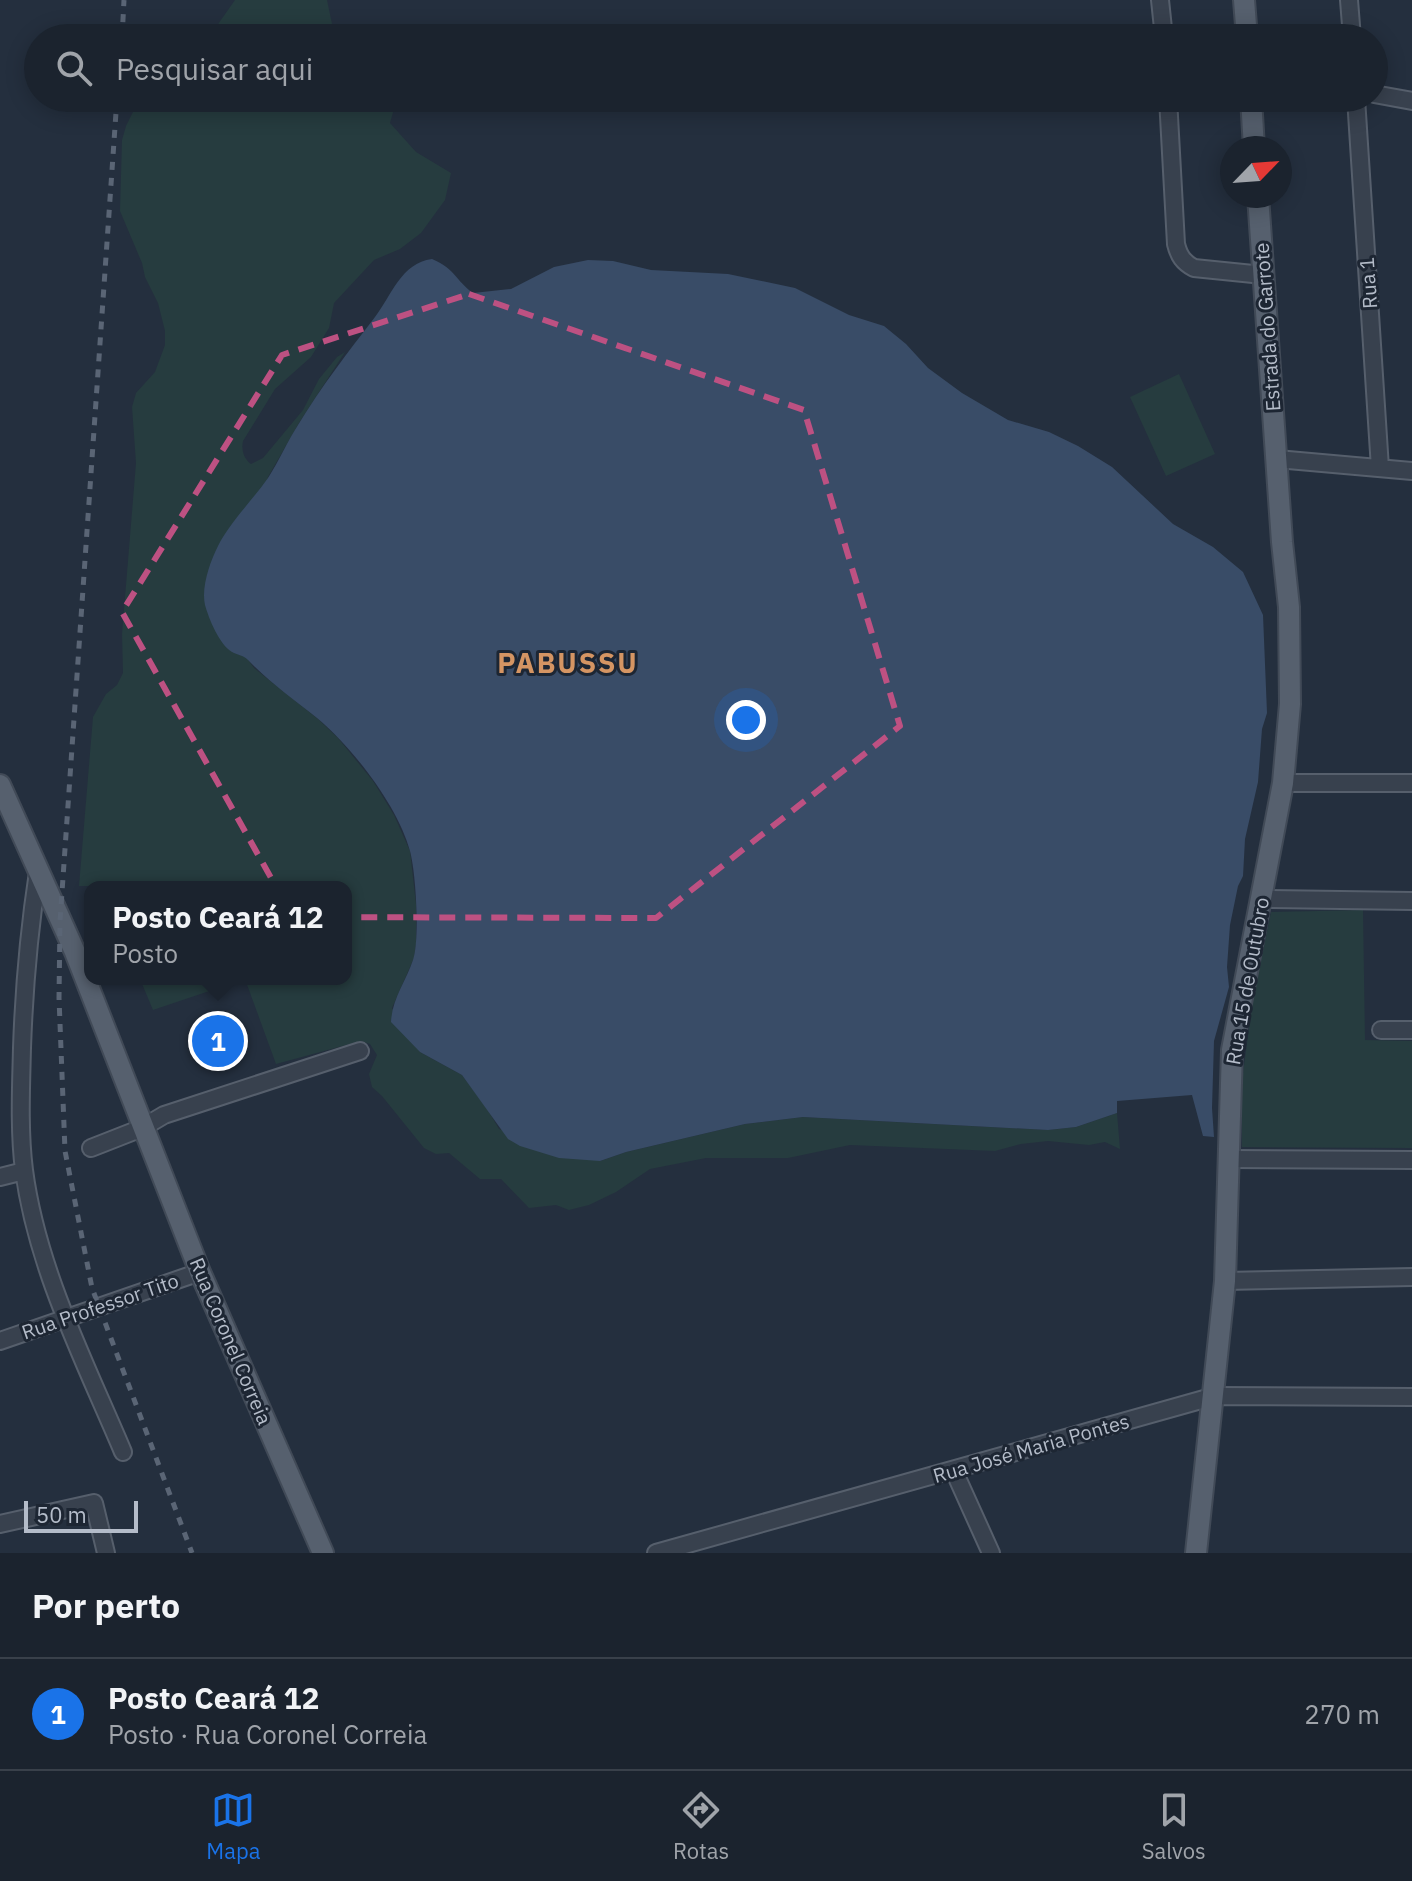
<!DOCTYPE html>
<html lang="pt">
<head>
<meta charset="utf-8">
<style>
	:root { --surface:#1b232e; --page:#282f3a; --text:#f1f3f6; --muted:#a0a4aa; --line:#39404a; --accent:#1a73e8 }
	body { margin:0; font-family:"IBM Plex Sans",sans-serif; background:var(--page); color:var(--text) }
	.compass { position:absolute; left:1220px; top:136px; width:72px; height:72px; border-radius:50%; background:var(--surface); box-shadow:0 4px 20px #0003; rotate:65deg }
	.scale { position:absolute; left:24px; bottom:20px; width:114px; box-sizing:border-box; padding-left:8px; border:4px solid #b4bcc9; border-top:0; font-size:22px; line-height:28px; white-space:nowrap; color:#b4bcc9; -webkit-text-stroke:6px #1d2633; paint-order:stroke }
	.you { position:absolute; left:746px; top:720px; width:28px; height:28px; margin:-20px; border:6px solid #fff; border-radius:50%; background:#1a73e8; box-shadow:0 0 0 12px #1a73e833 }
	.badge { display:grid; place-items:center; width:52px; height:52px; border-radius:50%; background:var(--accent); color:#fff; font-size:26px; font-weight:700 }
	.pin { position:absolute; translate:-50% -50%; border:4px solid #fff; box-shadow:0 2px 8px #0006 }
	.popup { position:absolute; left:84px; top:881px; width:268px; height:104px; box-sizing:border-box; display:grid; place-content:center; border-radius:16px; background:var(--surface); filter:drop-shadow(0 2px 6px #0005); font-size:26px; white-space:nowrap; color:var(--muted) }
	.popup b { font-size:30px; color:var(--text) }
	.popup::after { content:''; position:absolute; left:50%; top:100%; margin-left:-16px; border:16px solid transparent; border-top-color:var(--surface) }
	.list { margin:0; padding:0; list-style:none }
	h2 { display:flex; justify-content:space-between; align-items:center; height:104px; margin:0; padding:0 32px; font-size:34px }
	h2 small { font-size:26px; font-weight:400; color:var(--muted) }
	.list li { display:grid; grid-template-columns:52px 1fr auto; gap:24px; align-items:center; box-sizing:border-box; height:112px; padding:0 32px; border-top:2px solid var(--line) }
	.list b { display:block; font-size:30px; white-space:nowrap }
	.list p { margin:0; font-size:26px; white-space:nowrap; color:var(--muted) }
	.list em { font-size:26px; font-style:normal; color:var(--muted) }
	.icon { flex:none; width:44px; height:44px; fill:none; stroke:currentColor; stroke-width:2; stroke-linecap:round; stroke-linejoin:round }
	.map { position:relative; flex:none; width:1412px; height:1553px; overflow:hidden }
	.search { position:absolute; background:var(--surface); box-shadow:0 4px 20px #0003; left:24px; right:24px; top:24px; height:88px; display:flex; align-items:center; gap:20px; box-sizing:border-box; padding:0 28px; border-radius:44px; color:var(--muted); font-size:30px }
	.sheet { height:216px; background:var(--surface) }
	nav { display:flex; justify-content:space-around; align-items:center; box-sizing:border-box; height:112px; border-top:2px solid var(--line); background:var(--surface); font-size:22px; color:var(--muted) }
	nav a { display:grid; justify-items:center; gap:4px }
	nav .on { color:var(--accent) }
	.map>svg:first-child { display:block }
</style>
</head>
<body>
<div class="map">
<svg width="1412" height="1553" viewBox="0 0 1412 1553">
	<rect width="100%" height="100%" fill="#242f3e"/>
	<!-- green -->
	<path fill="#263c3f" d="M 235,0 L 327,0 L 335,38 L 194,38 L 209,37 Z
		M 140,98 L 404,98 L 394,109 L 390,123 L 416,152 L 451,173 L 445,200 L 421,233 L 400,249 L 374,260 L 334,303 L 329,328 L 311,357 L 275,389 L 243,441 C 241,450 244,459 251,464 L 263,458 L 303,410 L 319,379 L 337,357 L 345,352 L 299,423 L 268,477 L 232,652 L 246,657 L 254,668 L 318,719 L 338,738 L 373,781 L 394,815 L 410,851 L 416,904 L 416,944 L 414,958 L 392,1008 L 420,1052 L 462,1075 L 486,1107 L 499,1129 L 600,1161 L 626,1152 L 745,1124 L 803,1117 L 1048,1130 L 1076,1127 L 1117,1113 L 1120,1149 L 1105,1142 L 1089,1145 L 1048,1141 L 1021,1144 L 995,1151 L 850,1145 L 788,1158 L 706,1158 L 650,1169 L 616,1192 L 589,1205 L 569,1210 L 556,1205 L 529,1208 L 501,1179 L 480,1179 L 449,1153 L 436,1154 L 424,1148 L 382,1096 L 372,1087 L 369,1074 L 377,1055 L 370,1044 L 361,1041 L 276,1064 L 245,979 L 153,1010 L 140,979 L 346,979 L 346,887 L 79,886 L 93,717 L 106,694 L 117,685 L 123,673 L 122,634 L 136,463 L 132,407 L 136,393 L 155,372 L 165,345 L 165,331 L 158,303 L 145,277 L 142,263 L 120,211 L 122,140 L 126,126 Z
		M 1179,374 L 1215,454 L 1166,476 L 1130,397 Z
		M 1363,910 L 1365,1040 L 1412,1041 L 1412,1148 L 1242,1147 L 1242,1081 L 1252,1005 L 1271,912 Z"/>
	<!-- water -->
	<path fill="#394c67" d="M 432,259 C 457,270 454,279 473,293 L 511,289 L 554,267 L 588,260 L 613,261 L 651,270 L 728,274 L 795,288 L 849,315 L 884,326 L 906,344 L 928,368 L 962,393 L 1008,420 L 1049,432 L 1078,446 L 1112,467 L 1173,524 L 1213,547 L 1243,572 L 1263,615 L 1267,713 L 1262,729 L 1258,782 L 1245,839 L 1243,876 L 1238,886 L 1230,925 L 1227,967 L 1229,987 L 1214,1041 L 1212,1108 L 1214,1137 L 1203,1136 L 1192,1095 L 1117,1101 L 1117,1113 L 1076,1127 L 1048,1130 L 803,1117 L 745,1124 L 626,1152 L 600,1161 L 559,1158 L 520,1146 L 508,1139 L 462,1075 L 420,1052 L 391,1022 C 392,999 406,981 413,960 C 420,939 416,873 410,851 C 398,806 352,747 317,718 C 293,699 269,682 248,660 C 243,655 237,655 232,652 C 219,644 209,619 205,605 C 201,587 210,562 218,546 C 230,522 252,501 268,478 C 279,461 287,442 298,425 C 321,387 348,352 375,317 C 392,295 401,263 432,259 Z"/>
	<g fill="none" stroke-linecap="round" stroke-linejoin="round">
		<defs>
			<path id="minor" d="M 1160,0 L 1164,38
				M 1349,0 L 1352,38
				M 1374,94 L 1412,101
				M 1168,98 L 1176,244 C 1179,256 1183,262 1194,268 L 1263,275
				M 1356,98 L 1380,468
				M 1277,459 L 1412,471
				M 1283,783 L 1412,783
				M 38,872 C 29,931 24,989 22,1048 C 21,1088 19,1131 24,1170 C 37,1269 85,1362 123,1452
				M 1262,899 L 1412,901
				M 1381,1030 L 1412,1030
				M 91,1148 L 142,1128 L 164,1115 L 360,1051
				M 1228,1159 L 1412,1160
				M 0,1177 L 24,1171
				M 1225,1281 L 1412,1277
				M 0,1341 L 200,1272
				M 954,1471 L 991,1553
				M 0,1524 L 94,1503 L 106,1553
				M 656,1553 L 1215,1396 L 1412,1397"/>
			<path id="major" d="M 1244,0 L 1247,38
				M 1251,98 L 1254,148
				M 0,785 L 75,952 L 200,1272 L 323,1553
				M 1196,1553 L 1225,1281 L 1232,1050 L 1283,783 L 1290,704 L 1289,607 L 1282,542 L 1258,196"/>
		</defs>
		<!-- minor casing -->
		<use href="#minor" stroke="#565f6c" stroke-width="20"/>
		<!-- major casing -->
		<use href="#major" stroke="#414a57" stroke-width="24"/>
		<!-- minor -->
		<use href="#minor" stroke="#38414e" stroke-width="16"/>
		<!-- major -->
		<use href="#major" stroke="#56606e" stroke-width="20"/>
		<!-- rail -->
		<path stroke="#5a6575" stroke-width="5" stroke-dasharray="8 8" stroke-linecap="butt" d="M 122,38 L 124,0
			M 117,98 L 60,921 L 59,998 L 65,1151 L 92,1288 L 192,1553"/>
	</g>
	<!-- marked area -->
	<path fill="none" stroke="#bd5182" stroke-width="6" stroke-dasharray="16 10" stroke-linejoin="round" d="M 469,294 L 804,410 L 900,726 L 656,918 L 293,917 L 122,612 L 282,355 Z"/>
	<g text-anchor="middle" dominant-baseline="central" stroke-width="6" stroke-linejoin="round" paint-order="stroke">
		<!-- street labels -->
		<g font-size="20" fill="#b4bcc9" stroke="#1d2633">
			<text transform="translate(1368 283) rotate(-94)">Rua 1</text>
			<text transform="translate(1267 327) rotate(-94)">Estrada do Garrote</text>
			<text transform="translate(1247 981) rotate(-80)">Rua 15 de Outubro</text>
			<text transform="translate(100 1306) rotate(-19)">Rua Professor Tito</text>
			<text transform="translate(231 1341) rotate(67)">Rua Coronel Correia</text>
			<text transform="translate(1031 1448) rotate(-16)">Rua José Maria Pontes</text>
		</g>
		<!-- district labels -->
		<g font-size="28" font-weight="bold" letter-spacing="2" fill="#d59563" stroke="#1d2633">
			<text x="568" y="662">PABUSSU</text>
		</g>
	</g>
</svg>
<svg class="compass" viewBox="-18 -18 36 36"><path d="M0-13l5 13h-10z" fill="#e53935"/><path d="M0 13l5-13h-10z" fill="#a0a4aa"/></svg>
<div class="scale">50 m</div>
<div class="you"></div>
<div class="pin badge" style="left:218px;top:1041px">1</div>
<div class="popup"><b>Posto Ceará 12</b>Posto</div>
<div class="search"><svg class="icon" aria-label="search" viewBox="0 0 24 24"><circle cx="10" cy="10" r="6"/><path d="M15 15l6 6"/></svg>Pesquisar aqui</div>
</div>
<section class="sheet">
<h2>Por perto<small></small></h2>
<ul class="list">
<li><span class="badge">1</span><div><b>Posto Ceará 12</b><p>Posto · Rua Coronel Correia</p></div><em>270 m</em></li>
</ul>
</section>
<nav>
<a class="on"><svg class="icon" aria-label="map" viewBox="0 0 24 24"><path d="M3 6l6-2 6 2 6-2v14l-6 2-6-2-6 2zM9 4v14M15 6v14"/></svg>Mapa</a>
<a><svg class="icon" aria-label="directions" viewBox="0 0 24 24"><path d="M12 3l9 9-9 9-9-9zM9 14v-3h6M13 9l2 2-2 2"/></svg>Rotas</a>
<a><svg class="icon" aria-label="saved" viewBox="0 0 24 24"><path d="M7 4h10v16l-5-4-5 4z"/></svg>Salvos</a>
</nav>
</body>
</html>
